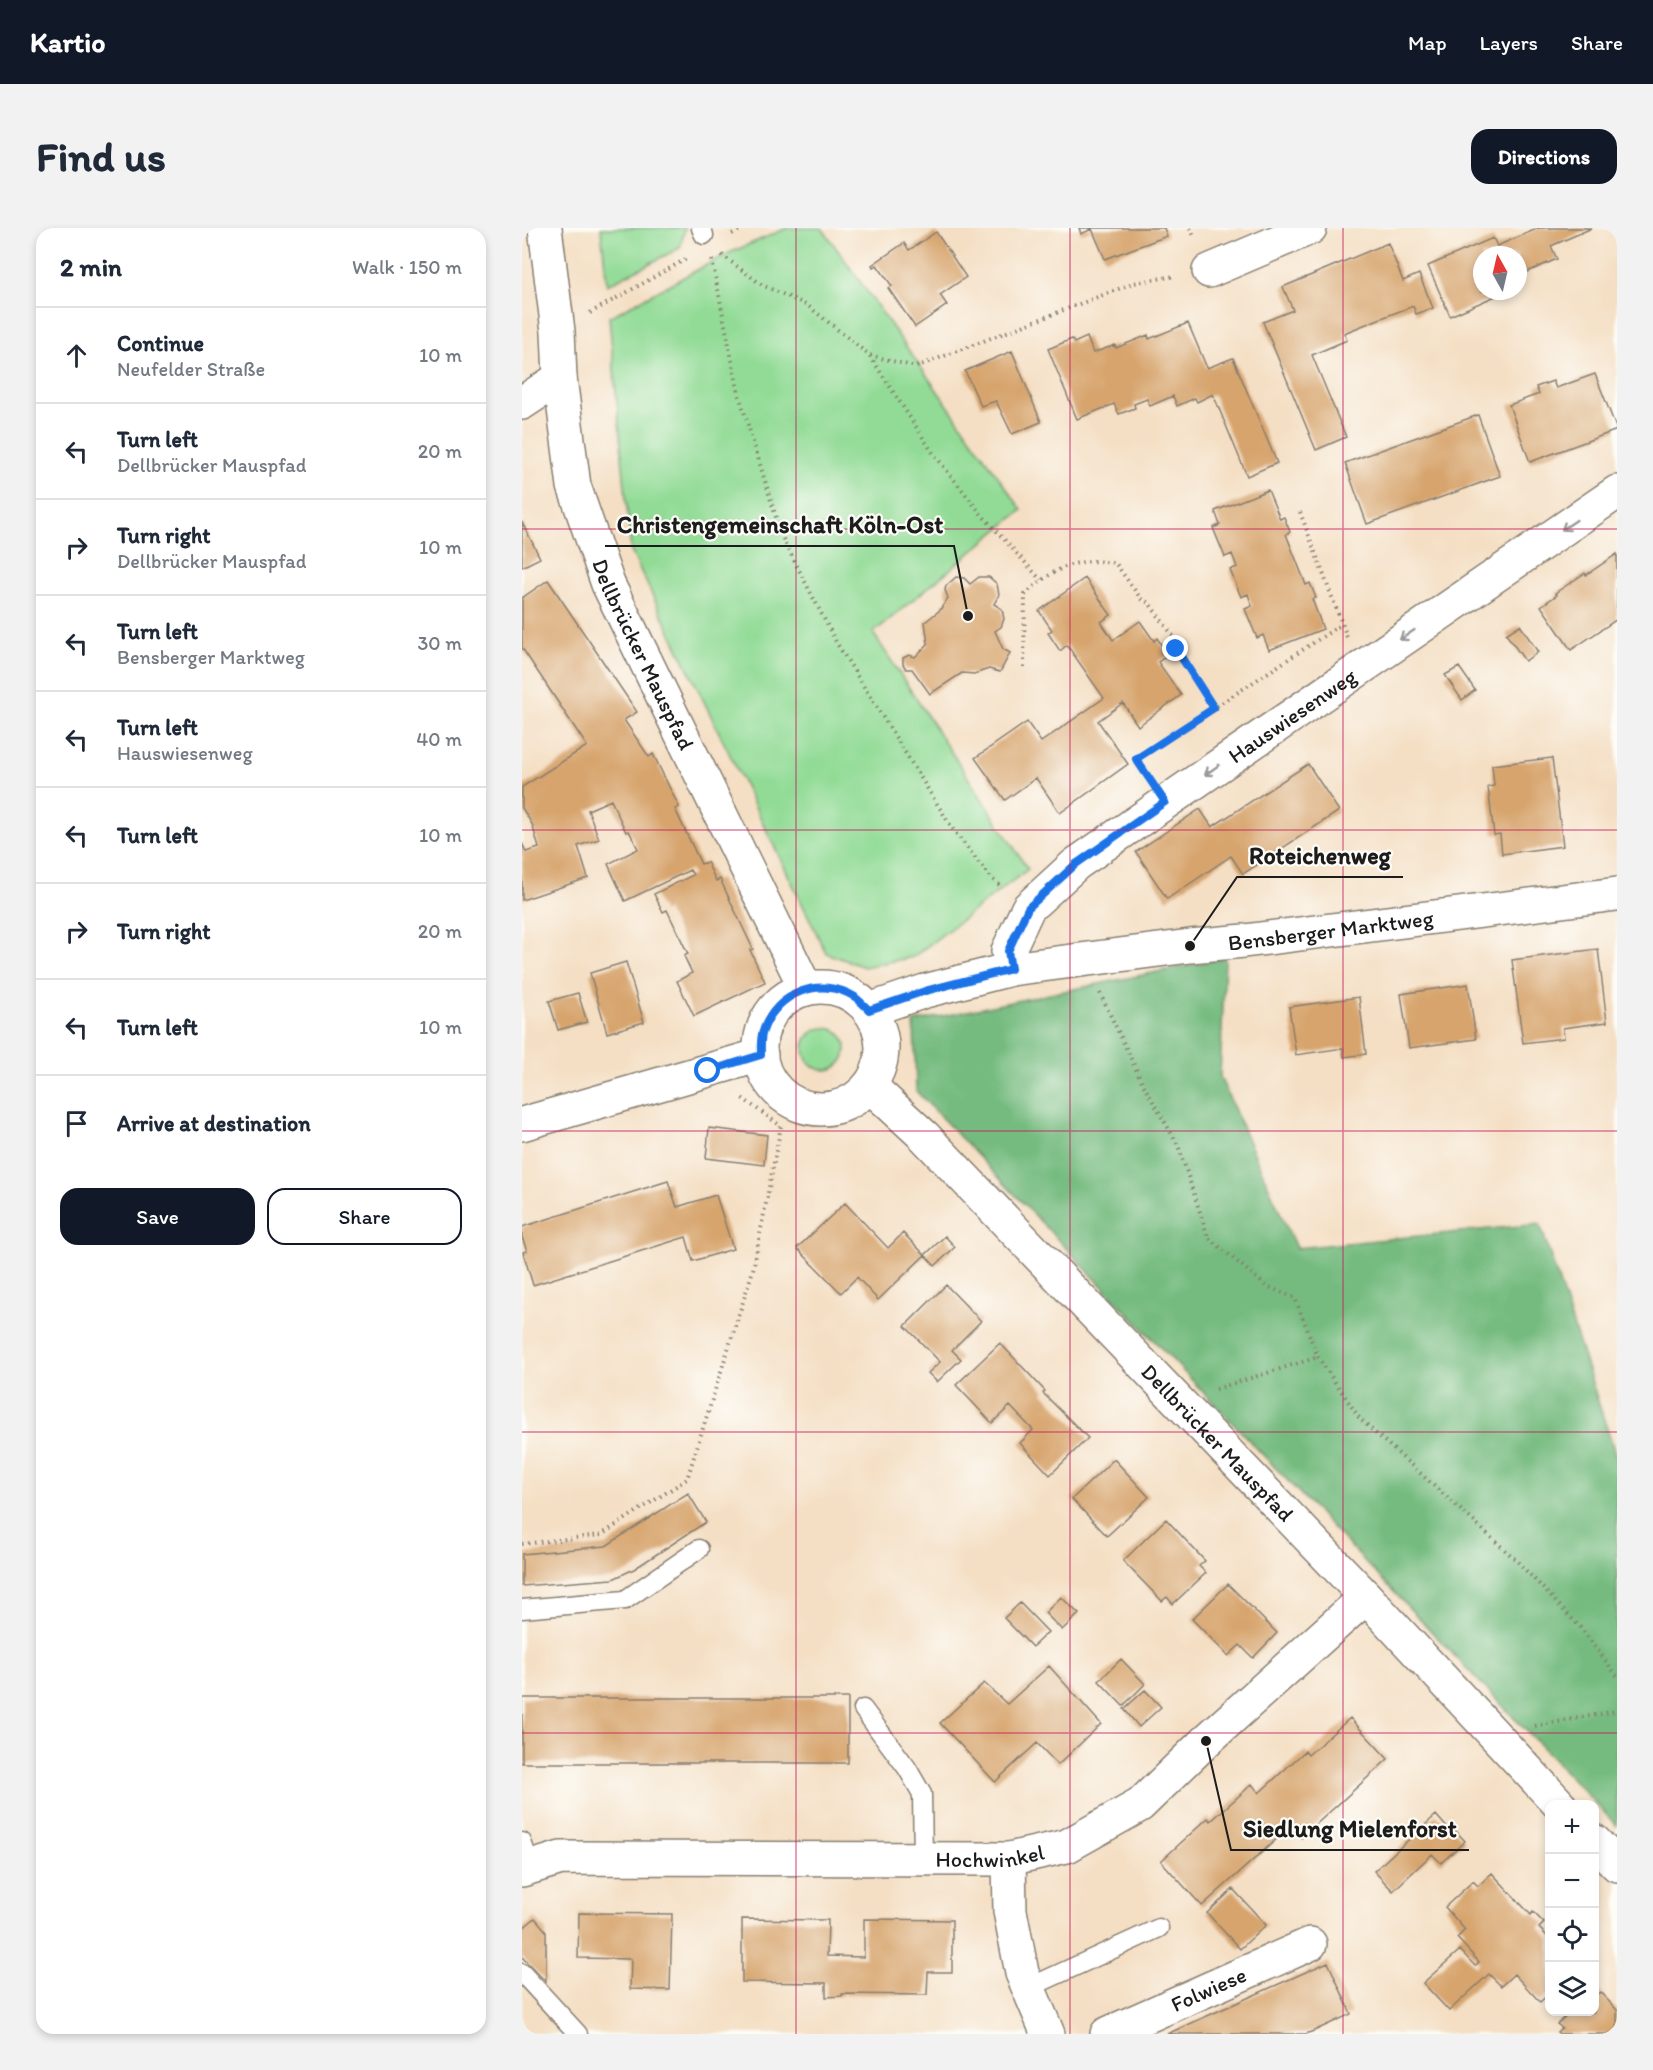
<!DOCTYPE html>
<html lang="en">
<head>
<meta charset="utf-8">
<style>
	:root { --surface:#fff; --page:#f2f2f3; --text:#1f2937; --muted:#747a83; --line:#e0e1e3; --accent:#111827 }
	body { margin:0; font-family:Itim,sans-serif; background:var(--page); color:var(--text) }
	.controls { position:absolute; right:18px; bottom:18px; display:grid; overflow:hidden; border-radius:12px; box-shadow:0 3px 9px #0003 }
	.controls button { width:54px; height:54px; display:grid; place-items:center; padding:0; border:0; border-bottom:2px solid var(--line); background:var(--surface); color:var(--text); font:30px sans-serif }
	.compass { position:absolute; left:951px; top:18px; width:54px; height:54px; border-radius:50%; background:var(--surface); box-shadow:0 3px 9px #0003; rotate:352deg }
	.stop { position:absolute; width:18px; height:18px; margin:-14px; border:4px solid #1a73e8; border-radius:50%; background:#fff }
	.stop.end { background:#1a73e8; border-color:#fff; box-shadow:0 2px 6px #0008 }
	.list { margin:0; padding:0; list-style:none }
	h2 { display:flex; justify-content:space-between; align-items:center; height:78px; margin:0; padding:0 24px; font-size:26px }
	h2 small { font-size:20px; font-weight:400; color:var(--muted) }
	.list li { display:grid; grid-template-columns:39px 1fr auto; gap:18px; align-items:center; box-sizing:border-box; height:96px; padding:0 24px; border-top:2px solid var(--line) }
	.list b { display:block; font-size:22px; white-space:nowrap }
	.list p { margin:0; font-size:20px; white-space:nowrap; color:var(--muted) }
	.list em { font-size:20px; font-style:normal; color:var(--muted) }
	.actions { display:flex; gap:12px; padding:18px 24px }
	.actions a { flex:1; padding:14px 0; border:2px solid var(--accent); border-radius:18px; text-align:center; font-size:21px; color:var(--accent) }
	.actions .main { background:var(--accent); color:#fff }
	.icon { flex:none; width:33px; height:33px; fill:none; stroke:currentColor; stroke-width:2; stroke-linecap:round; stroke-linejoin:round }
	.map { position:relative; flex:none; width:1095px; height:1806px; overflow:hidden; border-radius:18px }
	header { display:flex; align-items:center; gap:36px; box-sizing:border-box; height:84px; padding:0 30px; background:var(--accent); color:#fff }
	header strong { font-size:28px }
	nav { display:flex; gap:33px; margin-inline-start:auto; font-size:21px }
	.intro { display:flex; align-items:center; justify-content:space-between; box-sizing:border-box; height:144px; padding:0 36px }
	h1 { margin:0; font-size:42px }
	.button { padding:15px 27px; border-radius:18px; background:var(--accent); color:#fff; font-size:21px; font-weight:700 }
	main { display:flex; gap:36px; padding:0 36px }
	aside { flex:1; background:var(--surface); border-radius:18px; box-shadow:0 3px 9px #0003 }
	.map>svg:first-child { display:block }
</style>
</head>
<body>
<header>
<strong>Kartio</strong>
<nav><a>Map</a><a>Layers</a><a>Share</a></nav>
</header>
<div class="intro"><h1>Find us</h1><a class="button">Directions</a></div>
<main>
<aside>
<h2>2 min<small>Walk · 150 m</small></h2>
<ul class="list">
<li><svg class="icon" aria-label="ahead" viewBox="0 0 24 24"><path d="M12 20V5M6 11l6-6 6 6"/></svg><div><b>Continue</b><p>Neufelder Straße</p></div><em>10 m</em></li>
<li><svg class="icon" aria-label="left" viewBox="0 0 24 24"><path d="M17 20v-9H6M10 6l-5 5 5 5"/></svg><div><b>Turn left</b><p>Dellbrücker Mauspfad</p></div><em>20 m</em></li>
<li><svg class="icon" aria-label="right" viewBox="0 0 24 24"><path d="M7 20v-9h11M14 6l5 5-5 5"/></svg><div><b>Turn right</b><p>Dellbrücker Mauspfad</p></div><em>10 m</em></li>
<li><svg class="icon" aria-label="left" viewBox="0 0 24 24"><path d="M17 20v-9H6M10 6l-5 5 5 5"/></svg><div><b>Turn left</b><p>Bensberger Marktweg</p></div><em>30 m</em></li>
<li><svg class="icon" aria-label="left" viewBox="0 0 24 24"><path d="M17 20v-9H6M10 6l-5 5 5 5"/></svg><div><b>Turn left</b><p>Hauswiesenweg</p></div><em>40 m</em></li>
<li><svg class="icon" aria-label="left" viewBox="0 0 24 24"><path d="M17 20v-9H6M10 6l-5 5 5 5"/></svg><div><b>Turn left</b></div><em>10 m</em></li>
<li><svg class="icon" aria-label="right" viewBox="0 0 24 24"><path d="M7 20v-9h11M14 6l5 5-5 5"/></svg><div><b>Turn right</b></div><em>20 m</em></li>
<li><svg class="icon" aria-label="left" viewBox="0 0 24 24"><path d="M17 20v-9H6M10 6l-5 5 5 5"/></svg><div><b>Turn left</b></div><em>10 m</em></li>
<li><svg class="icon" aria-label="arrive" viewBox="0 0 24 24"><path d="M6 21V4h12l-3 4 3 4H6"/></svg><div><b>Arrive at destination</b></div></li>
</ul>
<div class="actions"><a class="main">Save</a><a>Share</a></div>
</aside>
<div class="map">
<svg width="1095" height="1806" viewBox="0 0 1095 1806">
	<rect width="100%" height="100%" fill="#fdfcf7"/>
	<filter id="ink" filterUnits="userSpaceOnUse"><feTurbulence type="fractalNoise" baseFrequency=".0167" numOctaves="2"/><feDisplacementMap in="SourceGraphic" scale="12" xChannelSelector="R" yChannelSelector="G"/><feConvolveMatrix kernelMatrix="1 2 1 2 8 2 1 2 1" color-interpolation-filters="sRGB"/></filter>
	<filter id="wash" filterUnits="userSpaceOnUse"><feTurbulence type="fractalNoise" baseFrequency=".008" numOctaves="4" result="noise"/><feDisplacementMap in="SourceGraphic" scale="24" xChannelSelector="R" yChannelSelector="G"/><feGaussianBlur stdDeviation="1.35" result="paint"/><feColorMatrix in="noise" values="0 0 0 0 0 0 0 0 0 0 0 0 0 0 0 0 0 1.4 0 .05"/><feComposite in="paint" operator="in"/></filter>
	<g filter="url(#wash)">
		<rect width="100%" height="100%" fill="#f4dfc4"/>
		<!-- green -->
		<path fill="#92db96" stroke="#577c59" stroke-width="1.5" d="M 79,0 L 163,0 L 158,20 L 85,57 Z
			M 265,0 L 300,0 L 500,282 L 351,405 L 506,641 L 391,729 L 342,739 L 304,725 L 109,323 L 87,89 L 205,26 Z
			M282 821a21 21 0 1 1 42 0a21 21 0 1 1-42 0Z"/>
		<!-- forest -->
		<path fill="#75bb7f" stroke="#486c4e" stroke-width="1.5" d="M 703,730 L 698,849 L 774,1020 L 1018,996 L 1095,1231 L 1095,1598 L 394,863 L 392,794 Z"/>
		<g id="blocks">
			<!-- building -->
			<path fill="#d7a46d" d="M 557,0 L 642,0 L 645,8 L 583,31 L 570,1 L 559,6 Z
				M 1017,0 L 1070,0 L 1029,18 L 1035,31 L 996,48 L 996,27 L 960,27 L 960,63 L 985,63 L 928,88 L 906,38 L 971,10 L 975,18 Z
				M 414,4 L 444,49 L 418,67 L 425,77 L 393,99 L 366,60 L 370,58 L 355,37 L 351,39 L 350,37 L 382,15 L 387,22 Z
				M 866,15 L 881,53 L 897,46 L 911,80 L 894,86 L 891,78 L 857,91 L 822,105 L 825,112 L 790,127 L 824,209 L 794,222 L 741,94 L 771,82 L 761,59 Z
				M 666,95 L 685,140 L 711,130 L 755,235 L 725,248 L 691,166 L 675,174 L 673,170 L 655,178 L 651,168 L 628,178 L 625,171 L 612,176 L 613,180 L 597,186 L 592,176 L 555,191 L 526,121 L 550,111 L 552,115 L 565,109 L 571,125 L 593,117 L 594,120 L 626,107 L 627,111 Z
				M 490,123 L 519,194 L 490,206 L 474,173 L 459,178 L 443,143 Z
				M 1073,146 L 1095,202 L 1008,234 L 987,177 L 1017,166 L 1014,159 L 1031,153 L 1034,160 Z
				M 956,187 L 978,248 L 845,296 L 823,235 Z
				M 746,262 L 758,291 L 762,289 L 768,304 L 764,306 L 784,357 L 788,355 L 794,370 L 790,371 L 801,401 L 747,422 L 741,407 L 735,410 L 723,381 L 730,378 L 726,366 L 719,369 L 708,342 L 715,339 L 710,326 L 703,329 L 691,300 L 698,297 L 693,283 Z
				M 0,294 L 18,330 L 0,339 Z
				M 1095,326 L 1095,391 L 1049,422 L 1019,378 L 1035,367 L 1033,365 L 1063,345 L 1064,347 Z
				M 434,349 L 442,350 L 448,356 L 457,349 L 467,349 L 475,356 L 477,367 L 472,376 L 480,381 L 482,391 L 479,399 L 473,403 L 481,421 L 488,425 L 478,444 L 467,441 L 452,446 L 440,445 L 408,466 L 390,441 L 384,441 L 381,436 L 381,430 L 387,427 L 393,429 L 406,416 L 403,394 L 418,382 L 426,370 L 423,362 L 424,358 Z
				M 563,350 L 589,387 L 579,394 L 591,412 L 618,393 L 632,413 L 635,410 L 646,427 L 636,434 L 659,467 L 616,498 L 601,475 L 576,493 L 606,536 L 538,585 L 514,550 L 483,572 L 453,530 L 505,494 L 519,514 L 582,470 L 545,417 L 538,423 L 526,405 L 530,402 L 517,383 Z
				M 26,352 L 115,484 L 102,492 L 127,529 L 131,526 L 157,579 L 153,581 L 179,636 L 185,634 L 194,653 L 198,651 L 231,721 L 228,722 L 243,754 L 172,788 L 155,753 L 170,745 L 162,728 L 166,726 L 145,682 L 141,684 L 132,666 L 171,647 L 168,642 L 103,673 L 86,636 L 116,621 L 107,603 L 104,604 L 89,572 L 66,582 L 77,611 L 56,618 L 66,650 L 0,672 L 0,615 L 4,624 L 17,620 L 10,596 L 0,580 L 0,559 L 65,518 L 0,420 L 0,370 Z
				M 998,397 L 1016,424 L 1003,433 L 984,406 Z
				M 937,439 L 953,462 L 940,472 L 923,447 Z
				M 1030,530 L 1041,618 L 980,626 L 978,606 L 972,607 L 966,559 L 972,558 L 970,537 Z
				M 786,536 L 817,583 L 721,646 L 709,628 L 645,671 L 614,624 L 678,581 L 690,599 Z
				M 1076,721 L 1085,794 L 1041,800 L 1042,810 L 1001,815 L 990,732 Z
				M 104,734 L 122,794 L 85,805 L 68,745 Z
				M 946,756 L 954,811 L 887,820 L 879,766 Z
				M 56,765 L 65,794 L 36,802 L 27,773 Z
				M 837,769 L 844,826 L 822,829 L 821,820 L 774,827 L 767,779 Z
				M 187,900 L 245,907 L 242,937 L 184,930 Z
				M 146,953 L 155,979 L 194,967 L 211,1021 L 171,1033 L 164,1009 L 11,1057 L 1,1024 L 5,1023 L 0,1009 L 0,999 Z
				M 323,975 L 366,1020 L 381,1005 L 403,1027 L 356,1072 L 335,1049 L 319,1065 L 275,1020 Z
				M 423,1008 L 433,1019 L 413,1038 L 403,1027 Z
				M 424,1057 L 459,1093 L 430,1122 L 439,1131 L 415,1154 L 406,1145 L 418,1134 L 383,1098 Z
				M 478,1115 L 523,1163 L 521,1165 L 566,1210 L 528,1247 L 498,1215 L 511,1202 L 488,1178 L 470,1195 L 434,1157 Z
				M 592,1231 L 627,1269 L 585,1308 L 550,1271 Z
				M 166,1265 L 184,1294 L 112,1341 L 91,1351 L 0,1358 L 0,1326 L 84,1318 Z
				M 644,1291 L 683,1333 L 677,1338 L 684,1345 L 651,1376 L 645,1369 L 640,1373 L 601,1333 Z
				M 706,1356 L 755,1405 L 731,1430 L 718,1417 L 706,1428 L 670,1391 Z
				M 539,1369 L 557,1386 L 540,1402 L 523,1385 Z
				M 498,1375 L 526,1404 L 510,1419 L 482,1390 Z
				M 599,1431 L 623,1456 L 601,1478 L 577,1453 Z
				M 527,1438 L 579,1496 L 536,1537 L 515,1515 L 473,1554 L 418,1495 L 462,1455 L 485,1476 Z
				M 623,1462 L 639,1479 L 617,1499 L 602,1481 Z
				M 0,1470 L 326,1470 L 326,1535 L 0,1535 Z
				M 828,1490 L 866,1531 L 779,1610 L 768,1599 L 680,1678 L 639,1633 L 686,1590 L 689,1593 L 730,1556 L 737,1565 L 783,1523 L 786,1527 Z
				M 914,1587 L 927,1602 L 930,1599 L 943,1613 L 919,1635 L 910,1626 L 871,1663 L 852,1643 Z
				M 970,1645 L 1009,1687 L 1011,1684 L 1022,1695 L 1017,1700 L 1028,1711 L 1028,1765 L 1018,1774 L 992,1746 L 979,1758 L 967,1746 L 927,1783 L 901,1755 L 938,1722 L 953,1738 L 957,1734 L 935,1710 L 943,1702 L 923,1679 L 951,1653 L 956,1658 Z
				M 711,1661 L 744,1697 L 718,1721 L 685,1685 Z
				M 57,1685 L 150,1686 L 148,1762 L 108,1761 L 109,1731 L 56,1730 Z
				M 13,1690 L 24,1703 L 24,1754 L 0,1729 L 0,1701 Z
				M 220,1691 L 306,1692 L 305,1728 L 342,1729 L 342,1691 L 430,1692 L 430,1744 L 406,1744 L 405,1767 L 320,1766 L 320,1768 L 304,1769 L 304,1755 L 220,1754 Z
				M 806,1734 L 829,1786 L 794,1802 L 784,1806 L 645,1806 Z
				M 1078,1764 L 1095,1782 L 1095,1806 L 1038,1806 L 1035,1804 L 1040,1800 L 1035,1796 L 1048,1784 L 1072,1784 L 1072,1769 Z"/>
		</g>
	</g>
	<g filter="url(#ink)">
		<use href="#blocks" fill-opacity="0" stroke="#887e70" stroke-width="1.5"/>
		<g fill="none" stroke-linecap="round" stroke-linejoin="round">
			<defs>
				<path id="service" d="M 179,0 L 182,7
					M 0,1381 L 103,1372 L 177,1321
					M 341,1481 L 385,1540 L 400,1566 L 401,1631
					M 0,1614 L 9,1639
					M 0,1745 L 56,1806
					M 506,1760 L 637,1700"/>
				<g id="minor">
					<path d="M 687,43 L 788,0"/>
					<path d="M 0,175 L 38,150"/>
					<path id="s1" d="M 489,741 L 486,723 L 506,680 L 554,636 L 1095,264"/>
					<path id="s2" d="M 347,782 L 403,763 L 489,741 L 668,718 L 722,713 L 1095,666"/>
					<path d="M 0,896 L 239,827"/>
					<path d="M 487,1631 L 488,1683 L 500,1745 L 526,1806"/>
					<path id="s3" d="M 0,1642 L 39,1630 L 487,1631 L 545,1618 L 618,1577 L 684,1513 L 844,1369"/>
					<path id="s4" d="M 585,1806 L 788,1716"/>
				</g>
				<g id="secondary">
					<path id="s5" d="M 23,0 L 36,103 L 38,150 L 52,258 L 86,356 L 284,761"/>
					<circle cx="299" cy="820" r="61"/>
					<path id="s6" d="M 348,858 L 402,908 L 844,1369 L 1037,1576"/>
					<path d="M 1072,1613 L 1095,1637"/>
				</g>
			</defs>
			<!-- service casing -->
			<use href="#service" stroke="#887e70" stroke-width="21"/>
			<!-- minor casing -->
			<use href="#minor" stroke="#887e70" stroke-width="36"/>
			<!-- secondary casing -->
			<use href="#secondary" stroke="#887e70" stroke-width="36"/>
			<!-- path -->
			<path stroke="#887e70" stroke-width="4" stroke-dasharray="1.5 4.5" stroke-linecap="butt" d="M 668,0 L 673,10
				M 210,6 L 222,0
				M 200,27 L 240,57 L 285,77 L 347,127 L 394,139 L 612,55 L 653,48
				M 190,32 L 217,167 L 260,309 L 314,414 L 432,603 L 469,650 L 480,659
				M 68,85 L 166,30
				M 348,128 L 411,225 L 460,287 L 519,352
				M 778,284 L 825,409
				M 502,439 L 503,367 C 529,341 558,327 594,336 L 619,371 L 627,375 L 654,412 L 654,421 L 692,480
				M 624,545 L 614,531 L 820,396
				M 578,765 L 621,856 L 656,917 L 686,1009 L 744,1058 L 773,1070 L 796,1129 L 838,1191 L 992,1330 L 1058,1399 L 1095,1448
				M 694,1161 L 796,1129
				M 0,1316 L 79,1307 L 165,1251 L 231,1042 L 259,898 L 220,870
				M 1013,1498 L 1095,1483"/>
			<!-- service -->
			<use href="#service" stroke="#fff" stroke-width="18"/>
			<!-- minor -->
			<use href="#minor" stroke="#fff" stroke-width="33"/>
			<!-- secondary -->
			<use href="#secondary" stroke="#fff" stroke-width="33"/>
		</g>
		<!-- one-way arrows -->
		<defs><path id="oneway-shaft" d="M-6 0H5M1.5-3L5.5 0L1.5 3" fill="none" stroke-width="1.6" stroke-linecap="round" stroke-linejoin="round" transform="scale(1.5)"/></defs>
		<g stroke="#999">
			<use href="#oneway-shaft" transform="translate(1047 297) rotate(146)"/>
			<use href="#oneway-shaft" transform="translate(885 407) rotate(146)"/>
			<use href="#oneway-shaft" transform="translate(690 542) rotate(145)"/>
		</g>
	</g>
	<g fill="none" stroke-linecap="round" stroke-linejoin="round" filter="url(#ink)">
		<!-- route -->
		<path stroke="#1a73e8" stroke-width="8" d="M 186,843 L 239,827 C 239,819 238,810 241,803 C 254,765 298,747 333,769 C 338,773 343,778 347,782 L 403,763 L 489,741 L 486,723 L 506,680 L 554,636 L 643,574 L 614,531 L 692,480 L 654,421"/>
	</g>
	<!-- grid -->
	<path fill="none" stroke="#c2185b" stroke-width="1.5" stroke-opacity="0.55" d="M 274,0 L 274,1806M 548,0 L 548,1806M 821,0 L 821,1806M 0,301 L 1095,301M 0,602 L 1095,602M 0,903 L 1095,903M 0,1204 L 1095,1204M 0,1505 L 1095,1505"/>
	<g text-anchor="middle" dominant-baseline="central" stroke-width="4.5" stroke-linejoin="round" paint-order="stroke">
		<!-- street labels -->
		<g font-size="22" fill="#1c1c1c" stroke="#fdfcf7">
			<text stroke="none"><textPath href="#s5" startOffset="442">Dellbrücker Mauspfad</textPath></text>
			<text stroke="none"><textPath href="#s1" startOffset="393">Hauswiesenweg</textPath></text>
			<text stroke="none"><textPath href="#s2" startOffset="470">Bensberger Marktweg</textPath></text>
			<text stroke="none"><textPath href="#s6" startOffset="498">Dellbrücker Mauspfad</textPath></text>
			<text stroke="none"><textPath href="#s3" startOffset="470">Hochwinkel</textPath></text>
			<text stroke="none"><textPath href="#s4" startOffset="111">Folwiese</textPath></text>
		</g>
	</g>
	<!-- callouts -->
	<path fill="none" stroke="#1c1c1c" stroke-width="2" d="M446 388L432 318H83M668 718L715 649H881M684 1513L709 1622H947"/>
	<g fill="#1c1c1c" stroke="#fdfcf7" stroke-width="2">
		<circle cx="446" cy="388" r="6"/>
		<circle cx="668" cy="718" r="6"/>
		<circle cx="684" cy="1513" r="6"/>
	</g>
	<g font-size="24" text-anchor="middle" font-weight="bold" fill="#1c1c1c" stroke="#fdfcf7" stroke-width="4.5" stroke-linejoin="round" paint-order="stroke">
		<text x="258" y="305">Christengemeinschaft Köln-Ost</text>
		<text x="798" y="636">Roteichenweg</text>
		<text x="828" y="1609">Siedlung Mielenforst</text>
	</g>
</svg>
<div class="controls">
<button>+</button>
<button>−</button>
<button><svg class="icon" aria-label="locate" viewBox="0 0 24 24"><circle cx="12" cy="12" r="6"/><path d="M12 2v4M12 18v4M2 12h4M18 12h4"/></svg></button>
<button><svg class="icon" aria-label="layers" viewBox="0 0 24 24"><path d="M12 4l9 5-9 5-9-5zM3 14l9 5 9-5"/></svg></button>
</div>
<svg class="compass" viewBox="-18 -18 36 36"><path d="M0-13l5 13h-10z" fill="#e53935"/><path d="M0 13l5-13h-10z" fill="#747a83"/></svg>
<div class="stop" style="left:186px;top:843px"></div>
<div class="stop end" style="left:654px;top:421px"></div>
</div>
</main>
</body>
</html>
